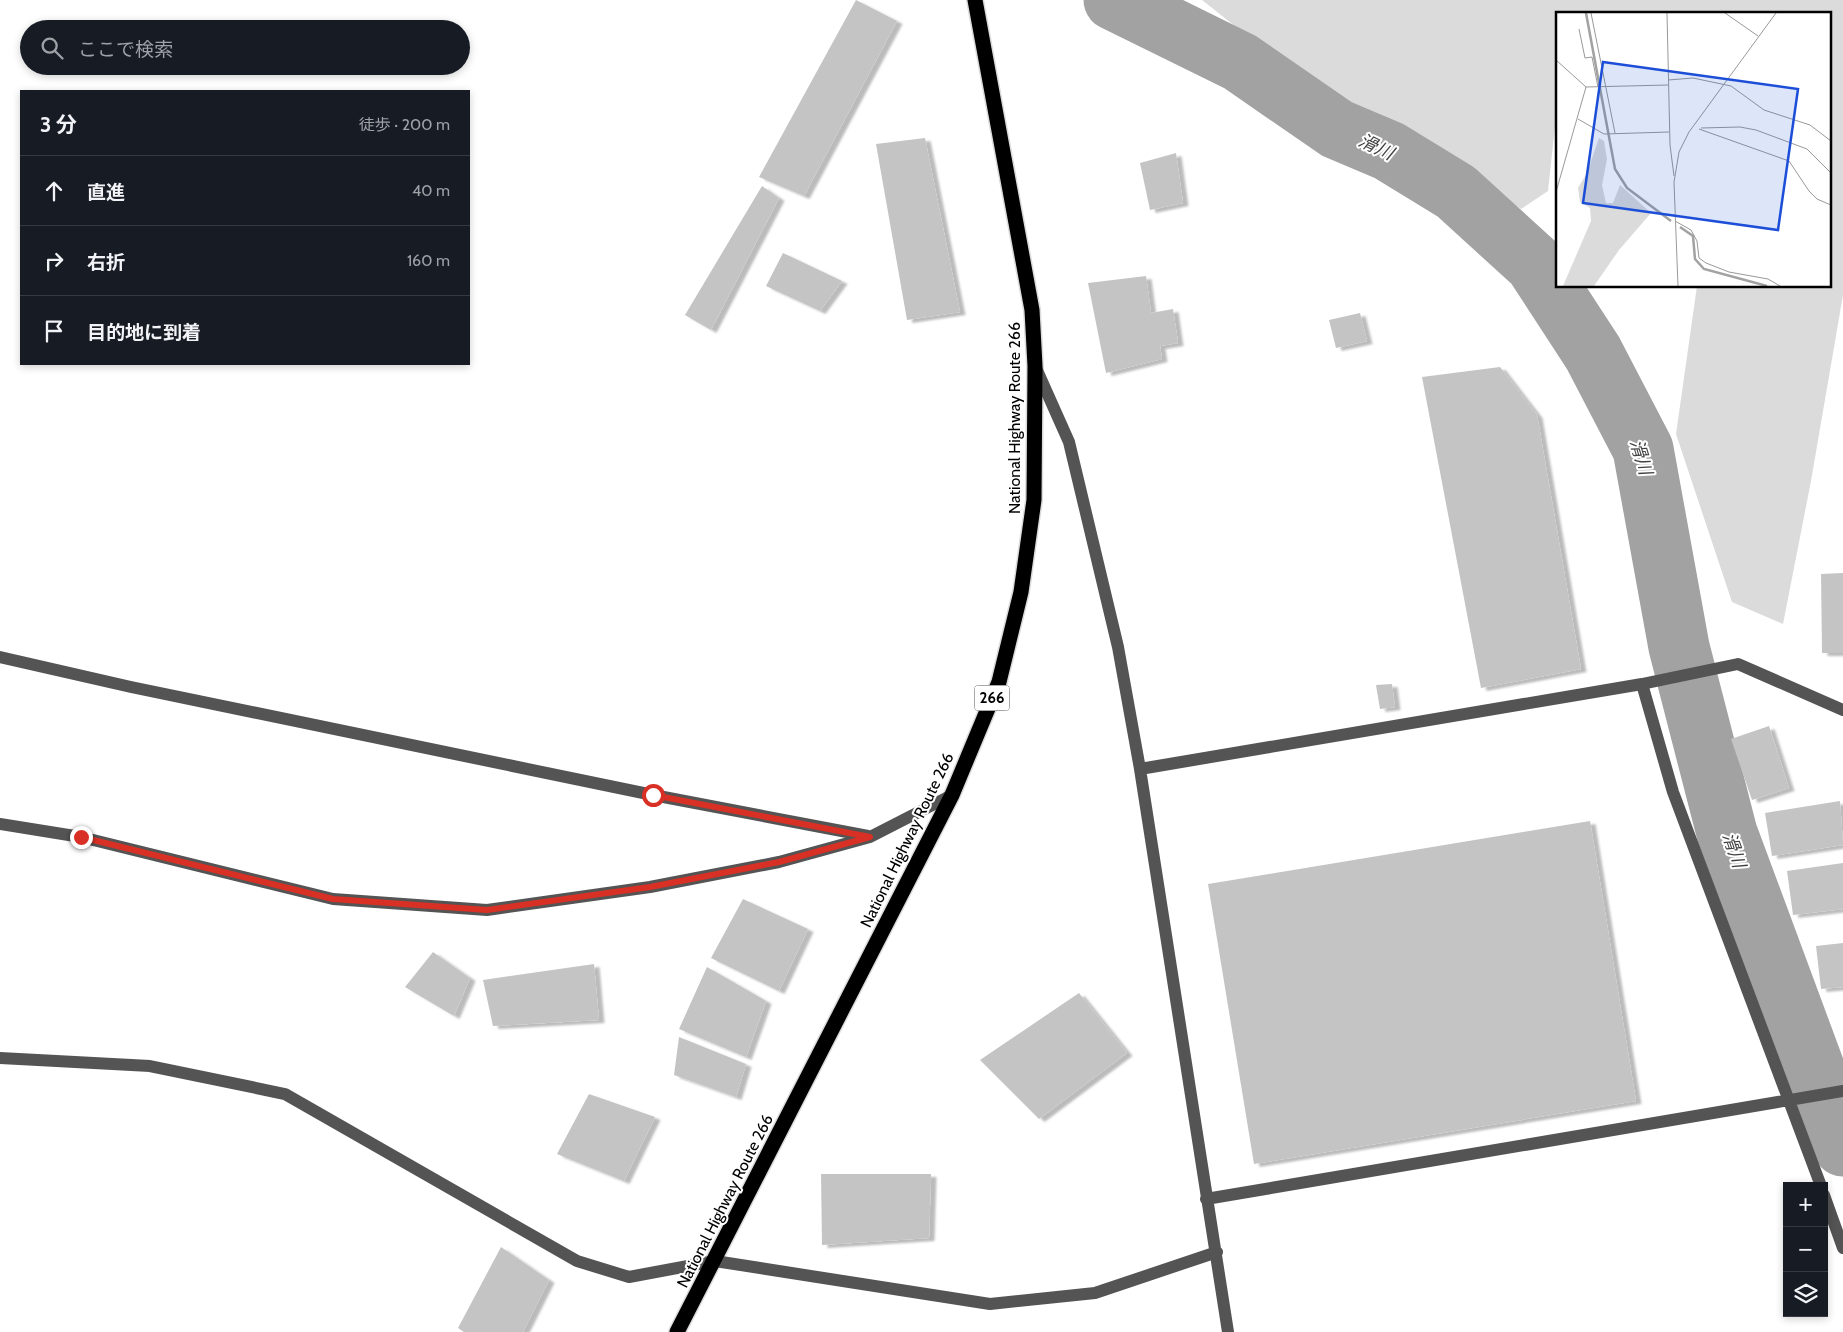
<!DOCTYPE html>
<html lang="ja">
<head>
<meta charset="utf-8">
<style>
	:root { --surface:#171b24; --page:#242831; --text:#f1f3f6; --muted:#9ea1a6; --line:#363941 }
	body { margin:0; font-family:Cabin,"Noto Sans JP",sans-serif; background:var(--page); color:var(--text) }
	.controls { position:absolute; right:15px; bottom:15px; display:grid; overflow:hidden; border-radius:0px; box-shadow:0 2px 8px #0003 }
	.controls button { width:45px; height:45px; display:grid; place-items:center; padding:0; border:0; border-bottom:1px solid var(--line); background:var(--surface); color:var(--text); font:25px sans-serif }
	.stop { position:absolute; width:15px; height:15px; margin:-11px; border:4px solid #d93025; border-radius:50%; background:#fff }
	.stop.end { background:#d93025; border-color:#fff; box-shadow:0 1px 5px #0008 }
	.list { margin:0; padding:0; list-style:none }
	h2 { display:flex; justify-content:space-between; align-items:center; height:65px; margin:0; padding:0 20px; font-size:21px }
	h2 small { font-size:16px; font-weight:400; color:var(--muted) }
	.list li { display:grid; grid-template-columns:32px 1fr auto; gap:15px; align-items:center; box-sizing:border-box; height:70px; padding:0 20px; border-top:1px solid var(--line) }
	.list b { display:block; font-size:19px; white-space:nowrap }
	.list em { font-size:16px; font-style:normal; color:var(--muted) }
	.icon { flex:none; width:28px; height:28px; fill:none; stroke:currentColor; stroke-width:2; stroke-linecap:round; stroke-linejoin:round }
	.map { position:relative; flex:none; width:1843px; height:1332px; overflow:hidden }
	.search { position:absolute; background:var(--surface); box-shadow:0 2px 8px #0003; left:20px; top:20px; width:450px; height:55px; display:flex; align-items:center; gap:12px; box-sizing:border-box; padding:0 18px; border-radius:28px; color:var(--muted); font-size:19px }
	.panel { position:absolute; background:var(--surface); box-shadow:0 2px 8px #0003; left:20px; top:90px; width:450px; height:275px; border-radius:0px }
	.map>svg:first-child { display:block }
</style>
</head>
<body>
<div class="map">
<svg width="1843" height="1332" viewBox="0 0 1843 1332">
	<defs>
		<filter id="shadow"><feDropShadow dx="5.5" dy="3" stdDeviation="1" flood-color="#0004"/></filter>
	</defs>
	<rect width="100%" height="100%" fill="#fff"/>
	<!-- green -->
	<path fill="#dbdbdb" d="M 1202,0 L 1843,0 L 1843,295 L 1811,481 L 1783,624 L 1732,602 L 1676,434 L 1697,286 L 1829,286 L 1829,14 L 1557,14 L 1557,108 L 1548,191 L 1521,209 L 1260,46 Z"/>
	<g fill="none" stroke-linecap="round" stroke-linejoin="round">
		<!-- river -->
		<path stroke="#a2a2a2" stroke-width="61" d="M 1114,0 L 1240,62 L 1337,129 L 1389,151 L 1456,192 L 1535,264 L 1593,353 L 1643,449 L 1679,647 L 1727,833 L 1843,1146"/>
	</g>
	<!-- building -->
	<path fill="#c4c4c4" filter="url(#shadow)" d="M 856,0 L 897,21 L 804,196 L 759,177 Z
		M 925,138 L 960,312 L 907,320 L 876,144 Z
		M 1176,153 L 1183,203 L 1150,210 L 1140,163 Z
		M 762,186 L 779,198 L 711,330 L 685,315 Z
		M 783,253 L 842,281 L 820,311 L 766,286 Z
		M 1146,276 L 1151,313 L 1173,309 L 1178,343 L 1160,346 L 1162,359 L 1106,373 L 1088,283 Z
		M 1360,313 L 1367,341 L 1336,348 L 1329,320 Z
		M 1500,367 L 1537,415 L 1581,669 L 1481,688 L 1422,377 Z
		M 1843,573 L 1843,653 L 1822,653 L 1821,574 Z
		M 1392,684 L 1395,707 L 1380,709 L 1376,685 Z
		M 1769,726 L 1789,788 L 1752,800 L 1731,739 Z
		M 1840,801 L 1843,845 L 1772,856 L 1765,813 Z
		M 1590,821 L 1636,1101 L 1254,1164 L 1208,884 Z
		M 1843,863 L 1843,909 L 1793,915 L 1787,871 Z
		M 743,899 L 808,929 L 779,991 L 711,958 Z
		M 1843,943 L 1843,987 L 1821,989 L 1816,946 Z
		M 433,952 L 470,978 L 454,1016 L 405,987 Z
		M 594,964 L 599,1020 L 493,1026 L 483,980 Z
		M 707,967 L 766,1001 L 746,1057 L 679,1029 Z
		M 1079,993 L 1127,1053 L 1039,1119 L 980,1060 Z
		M 679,1037 L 746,1064 L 736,1097 L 674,1075 Z
		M 589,1094 L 655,1117 L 624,1181 L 557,1154 Z
		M 821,1174 L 931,1174 L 929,1238 L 822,1245 Z
		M 501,1247 L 549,1280 L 523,1332 L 464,1332 L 458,1328 Z"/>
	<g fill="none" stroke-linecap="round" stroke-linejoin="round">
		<defs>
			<path id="highway" d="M 677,1332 L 952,795 L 999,682 L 1021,592 L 1034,500 L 1035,366 L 1032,310 L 975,0"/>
		</defs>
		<!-- highway casing -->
		<use href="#highway" stroke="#dbdbdb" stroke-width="18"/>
		<!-- minor -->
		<path stroke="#545454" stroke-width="12" d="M 1036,368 L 1069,442 L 1118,647 L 1140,769 L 1228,1332
			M 0,657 L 131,687 L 653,795 L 868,836
			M 1642,684 L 1673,792 L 1821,1186
			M 1140,769 L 1642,684 L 1738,664 L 1843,710
			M 0,824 L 81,837 L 333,899 L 487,910 L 650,887 L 779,862 L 870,837 L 952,795
			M 0,1058 L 150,1066 L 285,1094 L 577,1261 L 629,1277 L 715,1261 L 990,1304 L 1095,1293 L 1217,1252
			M 1824,1195 L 1843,1248
			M 1206,1199 L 1843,1091"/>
		<!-- highway -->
		<use href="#highway" stroke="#000" stroke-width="15"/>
	</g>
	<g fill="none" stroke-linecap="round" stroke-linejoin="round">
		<!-- route -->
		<path stroke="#d93025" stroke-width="6" d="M 81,837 L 333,899 L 487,910 L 650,887 L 779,862 L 870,837 L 653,795"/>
	</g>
	<g text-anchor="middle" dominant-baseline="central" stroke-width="4" stroke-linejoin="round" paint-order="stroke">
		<!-- shield labels -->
		<rect fill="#fff" stroke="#4c4c4c" stroke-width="1" x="974.5" y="685.5" width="35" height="25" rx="4"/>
		<g font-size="15" font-weight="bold" fill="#000">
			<text x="992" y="698">266</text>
		</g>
		<!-- street labels -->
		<g font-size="16" fill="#000" stroke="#fff">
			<text transform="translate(1014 418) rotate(-90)">National Highway Route 266</text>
			<text transform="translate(907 840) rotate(-64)">National Highway Route 266</text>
			<text transform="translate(725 1201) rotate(-63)">National Highway Route 266</text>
		</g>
		<!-- water labels -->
		<g font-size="18" font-style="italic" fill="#434343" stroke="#fff">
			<text transform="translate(1376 147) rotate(25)">滑川</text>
			<text transform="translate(1641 457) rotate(73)">滑川</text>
			<text transform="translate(1734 850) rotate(71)">滑川</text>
		</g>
	</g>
	<!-- overview -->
	<g transform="translate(1556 12)">
		<rect width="275" height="275" fill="#fff"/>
		<path d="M 43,126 L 48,129 L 51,147 L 46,173 L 50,191 L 57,191 L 64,173 L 95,201 L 63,238 L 38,274 L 7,274 L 35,209 L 34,196 L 24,190 L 22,176 L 31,161 Z" fill="#dbdbdb"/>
		<path fill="none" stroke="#a2a2a2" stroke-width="2.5" d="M 30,1 L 59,157 L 71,176 L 115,209M 124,215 L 137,224 L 139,247 L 148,257 L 211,274"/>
		<path fill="none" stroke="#999" stroke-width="1" d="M 35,1 L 59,121M 111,1 L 114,133 L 118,164M 169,1 L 202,24M 23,17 L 29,46 L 36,45 L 42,75M 0,48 L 30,75 L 112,73M 112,68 L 137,66 L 175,74 L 208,98 L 254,113 L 275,129M 22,107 L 48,122 L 113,120M 145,116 L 184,115 L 200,118 L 251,137 L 275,161M 143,117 L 233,149 L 253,179 L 261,187 L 275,193M 0,180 L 30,75M 119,209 L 135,218 L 141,229 L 143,246 L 150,251 L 173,260 L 212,267 L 224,274M 122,274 L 118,170 L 123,140 L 133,120 L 220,1"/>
		<path fill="#1d4ed8" fill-opacity="0.15" stroke="#1d4ed8" stroke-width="2.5" d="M 47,50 L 242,77 L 222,218 L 27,191 Z"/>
		<rect width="275" height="275" fill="none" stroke="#000" stroke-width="2.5"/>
	</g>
</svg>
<div class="controls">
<button>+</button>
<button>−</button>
<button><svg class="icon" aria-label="layers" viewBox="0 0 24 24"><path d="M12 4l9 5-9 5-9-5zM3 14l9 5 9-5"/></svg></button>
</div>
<div class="stop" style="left:653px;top:795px"></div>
<div class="stop end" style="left:81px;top:837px"></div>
<div class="search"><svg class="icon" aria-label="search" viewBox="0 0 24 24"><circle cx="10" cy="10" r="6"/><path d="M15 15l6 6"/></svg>ここで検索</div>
<section class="panel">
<h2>3 分<small>徒歩 · 200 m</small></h2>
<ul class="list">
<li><svg class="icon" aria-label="ahead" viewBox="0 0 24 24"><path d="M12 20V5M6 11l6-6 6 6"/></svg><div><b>直進</b></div><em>40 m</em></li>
<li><svg class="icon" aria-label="right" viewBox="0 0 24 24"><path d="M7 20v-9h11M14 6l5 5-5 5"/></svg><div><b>右折</b></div><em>160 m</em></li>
<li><svg class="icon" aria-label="arrive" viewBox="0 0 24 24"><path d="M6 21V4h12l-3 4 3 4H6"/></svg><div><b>目的地に到着</b></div></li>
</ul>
</section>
</div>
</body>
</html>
